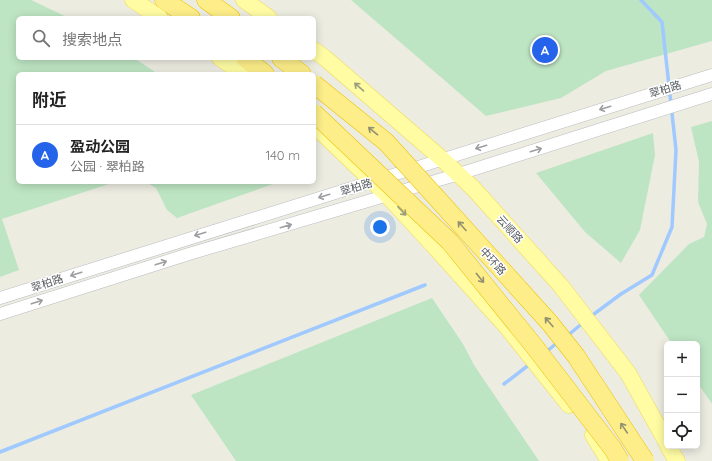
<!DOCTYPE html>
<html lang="zh">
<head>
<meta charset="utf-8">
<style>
	:root { --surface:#fff; --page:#f2f2f2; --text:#222; --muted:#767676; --line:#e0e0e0; --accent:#2563eb }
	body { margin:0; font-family:Quicksand,"Noto Sans SC",sans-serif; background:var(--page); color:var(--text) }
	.controls { position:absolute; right:12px; bottom:12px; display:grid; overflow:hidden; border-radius:6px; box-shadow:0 2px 10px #0003 }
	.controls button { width:36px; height:36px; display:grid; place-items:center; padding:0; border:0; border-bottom:1px solid var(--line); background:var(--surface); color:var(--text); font:20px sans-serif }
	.you { position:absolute; left:380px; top:227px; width:14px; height:14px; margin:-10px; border:3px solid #fff; border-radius:50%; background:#1a73e8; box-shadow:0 0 0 6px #1a73e833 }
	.badge { display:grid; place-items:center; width:26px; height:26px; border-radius:50%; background:var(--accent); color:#fff; font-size:13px; font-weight:700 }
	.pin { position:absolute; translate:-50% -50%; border:2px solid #fff; box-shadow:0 1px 4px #0006 }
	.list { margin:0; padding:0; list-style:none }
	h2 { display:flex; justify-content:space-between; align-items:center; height:52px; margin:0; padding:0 16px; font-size:17px }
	h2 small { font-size:13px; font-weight:400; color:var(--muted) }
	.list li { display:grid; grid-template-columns:26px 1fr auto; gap:12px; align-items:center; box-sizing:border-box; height:60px; padding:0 16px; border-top:1px solid var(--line) }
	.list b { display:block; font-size:15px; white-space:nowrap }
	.list p { margin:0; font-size:13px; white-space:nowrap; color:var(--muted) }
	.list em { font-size:13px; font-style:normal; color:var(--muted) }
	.icon { flex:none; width:22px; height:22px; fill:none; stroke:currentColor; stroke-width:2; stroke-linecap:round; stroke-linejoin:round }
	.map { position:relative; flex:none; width:712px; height:461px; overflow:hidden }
	.search { position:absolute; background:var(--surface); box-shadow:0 2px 10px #0003; left:16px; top:16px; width:300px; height:44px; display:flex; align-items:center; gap:10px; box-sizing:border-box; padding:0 14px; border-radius:6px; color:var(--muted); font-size:15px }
	.panel { position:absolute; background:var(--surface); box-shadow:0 2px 10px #0003; left:16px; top:72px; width:300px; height:112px; border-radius:6px }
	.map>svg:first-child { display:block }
</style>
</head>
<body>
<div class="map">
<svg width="712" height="461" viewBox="0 0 712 461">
	<rect width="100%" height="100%" fill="#edece1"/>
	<!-- green -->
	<path fill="#bde5c3" d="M 0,0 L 31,0 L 69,18 L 18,18 L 18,58 L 134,58 L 158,74 L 18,74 L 18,182 L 115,182 L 2,219 L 19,270 L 0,277 Z
		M 351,0 L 712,0 L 712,41 L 606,71 L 561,98 L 486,116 Z
		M 712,121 L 712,404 L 697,382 L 697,344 L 672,344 L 639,295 L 689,244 L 704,237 L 707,224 L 698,202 L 699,162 L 691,127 Z
		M 653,133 L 655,155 L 640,230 L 621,263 L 585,232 L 536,173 Z
		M 146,182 L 272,182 L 273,184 L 177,218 L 167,210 L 156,188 Z
		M 432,298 L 463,344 L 474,365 L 539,461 L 236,461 L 191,395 Z"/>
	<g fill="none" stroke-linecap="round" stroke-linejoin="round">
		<!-- stream -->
		<path stroke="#9fc9ff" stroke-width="3.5" d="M 590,317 L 621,294 L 652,275 L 672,227 L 676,150 L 662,22 L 641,0
			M 567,336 L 584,322
			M 546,352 L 558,342
			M 504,384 L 530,364
			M 0,452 L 425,285"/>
		<defs>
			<path id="minor" d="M 0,298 L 712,75
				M 0,314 L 189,254 L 459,174 L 712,94"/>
			<path id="major" d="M 133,0 L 160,18
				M 244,0 L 269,18
				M 314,50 L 325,58 L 442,159 L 474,189 L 561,286 L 628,373 L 667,443
				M 220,58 L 244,74
				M 314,125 L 387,195 L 433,245 L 506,326 L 569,405
				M 593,435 L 609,461
				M 668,446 L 677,461"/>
			<path id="highway" d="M 164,0 L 191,18
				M 206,0 L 231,18
				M 245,58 L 265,74
				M 281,58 L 302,74"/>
		</defs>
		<!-- minor casing -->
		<use href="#minor" stroke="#b9bbc0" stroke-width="13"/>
		<!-- major casing -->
		<use href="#major" stroke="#f1da56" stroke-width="17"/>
		<!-- highway casing -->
		<use href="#highway" stroke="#eec200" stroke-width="19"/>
		<!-- minor -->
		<use href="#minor" stroke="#fff" stroke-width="12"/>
		<!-- major -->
		<use href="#major" stroke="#fffca4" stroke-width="16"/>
		<!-- highway -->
		<use href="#highway" stroke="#fdee89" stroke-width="18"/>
		<defs>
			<path id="highway-bridge" d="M 314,84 L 386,142 L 549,322 L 576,356 L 645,461
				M 314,113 L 450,242 L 534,346 L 613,449 L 620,461"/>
		</defs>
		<!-- highway-bridge casing -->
		<use href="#highway-bridge" stroke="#eec200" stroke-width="19" stroke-linecap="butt"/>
		<!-- highway-bridge -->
		<use href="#highway-bridge" stroke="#fdee89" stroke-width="18"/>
	</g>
	<!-- one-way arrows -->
	<defs><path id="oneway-shaft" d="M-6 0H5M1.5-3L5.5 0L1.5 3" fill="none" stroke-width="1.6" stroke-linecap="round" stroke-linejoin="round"/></defs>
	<g stroke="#9c9d7c">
		<use href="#oneway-shaft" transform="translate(359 87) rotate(-139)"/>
		<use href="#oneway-shaft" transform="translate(402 211) rotate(47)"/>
	</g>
	<g stroke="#9c9ea1">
		<use href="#oneway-shaft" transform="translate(605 108) rotate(163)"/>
		<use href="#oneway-shaft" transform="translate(481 147) rotate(163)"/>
		<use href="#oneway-shaft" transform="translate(536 150) rotate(-17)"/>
		<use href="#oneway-shaft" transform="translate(324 196) rotate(163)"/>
		<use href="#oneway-shaft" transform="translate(286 226) rotate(-16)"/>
		<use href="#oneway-shaft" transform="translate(200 234) rotate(163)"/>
		<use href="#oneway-shaft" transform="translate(161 263) rotate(-18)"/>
		<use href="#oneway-shaft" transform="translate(76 274) rotate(162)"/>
		<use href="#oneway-shaft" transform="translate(37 302) rotate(-18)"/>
	</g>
	<g stroke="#939070">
		<use href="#oneway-shaft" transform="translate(373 131) rotate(-141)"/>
		<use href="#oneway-shaft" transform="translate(462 226) rotate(-132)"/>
		<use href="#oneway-shaft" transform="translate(480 278) rotate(51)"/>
		<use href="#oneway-shaft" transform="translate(549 322) rotate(-131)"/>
		<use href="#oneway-shaft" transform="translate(624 428) rotate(-124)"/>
	</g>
	<g text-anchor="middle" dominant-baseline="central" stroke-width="3" stroke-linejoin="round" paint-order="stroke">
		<!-- street labels -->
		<g font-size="11" fill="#5a5d62" stroke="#fff">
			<text transform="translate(665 89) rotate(-17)">翠柏路</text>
			<text transform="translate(356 187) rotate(-17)">翠柏路</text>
			<text transform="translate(510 229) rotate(48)">云顺路</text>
			<text transform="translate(493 261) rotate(48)">中环路</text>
			<text transform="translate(47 283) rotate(-18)">翠柏路</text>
		</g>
	</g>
</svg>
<div class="controls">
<button>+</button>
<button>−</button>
<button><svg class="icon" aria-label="locate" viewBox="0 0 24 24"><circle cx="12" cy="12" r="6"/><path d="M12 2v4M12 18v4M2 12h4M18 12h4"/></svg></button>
</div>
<div class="you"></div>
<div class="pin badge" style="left:545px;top:50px">A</div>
<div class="search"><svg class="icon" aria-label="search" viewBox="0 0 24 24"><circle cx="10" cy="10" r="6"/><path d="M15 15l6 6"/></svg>搜索地点</div>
<section class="panel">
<h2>附近<small></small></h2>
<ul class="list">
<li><span class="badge">A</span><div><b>盈动公园</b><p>公园 · 翠柏路</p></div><em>140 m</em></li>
</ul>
</section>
</div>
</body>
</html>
